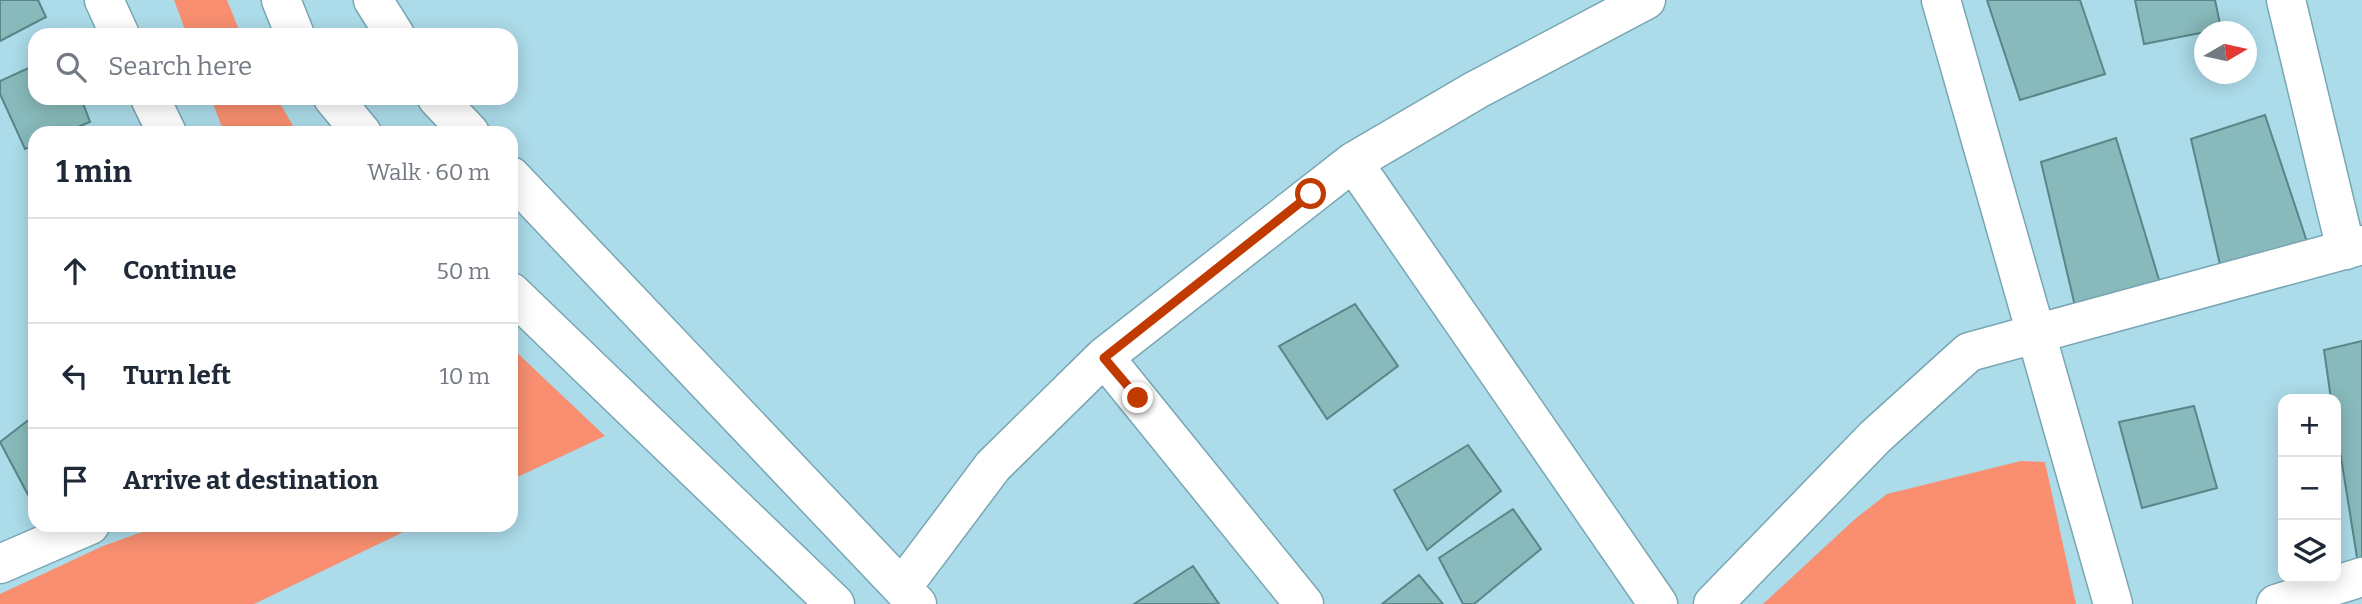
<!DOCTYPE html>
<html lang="en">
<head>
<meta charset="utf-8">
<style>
	:root { --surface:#fff; --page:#f2f2f3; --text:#1f2937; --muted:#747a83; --line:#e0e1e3 }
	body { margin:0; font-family:Bitter,serif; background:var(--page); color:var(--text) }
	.controls { position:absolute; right:21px; bottom:21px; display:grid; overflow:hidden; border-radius:14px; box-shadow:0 4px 18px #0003 }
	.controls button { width:63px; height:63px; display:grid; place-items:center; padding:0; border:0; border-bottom:2px solid var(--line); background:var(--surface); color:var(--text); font:35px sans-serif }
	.compass { position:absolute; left:2194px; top:21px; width:63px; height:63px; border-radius:50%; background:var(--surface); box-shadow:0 4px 18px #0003; rotate:81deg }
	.stop { position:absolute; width:21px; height:21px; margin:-16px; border:5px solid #c13a00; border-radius:50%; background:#fff }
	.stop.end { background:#c13a00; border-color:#fff; box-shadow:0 2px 7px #0008 }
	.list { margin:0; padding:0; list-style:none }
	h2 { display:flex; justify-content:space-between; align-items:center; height:91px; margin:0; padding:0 28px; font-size:30px }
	h2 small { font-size:23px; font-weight:400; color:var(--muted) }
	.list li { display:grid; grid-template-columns:46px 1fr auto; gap:21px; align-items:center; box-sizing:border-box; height:105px; padding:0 28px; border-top:2px solid var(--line) }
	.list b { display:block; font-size:26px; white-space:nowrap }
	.list em { font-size:23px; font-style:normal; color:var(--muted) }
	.icon { flex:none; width:38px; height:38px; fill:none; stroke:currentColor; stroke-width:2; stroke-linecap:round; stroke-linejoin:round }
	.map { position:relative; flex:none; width:2362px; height:604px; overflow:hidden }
	.search { position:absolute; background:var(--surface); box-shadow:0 4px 18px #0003; left:28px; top:28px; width:490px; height:77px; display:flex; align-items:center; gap:18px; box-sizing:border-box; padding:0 24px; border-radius:21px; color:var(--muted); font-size:26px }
	.panel { position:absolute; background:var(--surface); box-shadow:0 4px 18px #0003; left:28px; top:126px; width:490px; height:406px; border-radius:21px }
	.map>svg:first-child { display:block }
</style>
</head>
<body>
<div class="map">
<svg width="2362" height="604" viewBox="0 0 2362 604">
	<rect width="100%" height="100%" fill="#acdbe9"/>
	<!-- green -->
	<path fill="#f98f70" d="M 174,0 L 227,0 L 241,35 L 187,35 Z
		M 211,98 L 277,98 L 297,133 L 224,133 Z
		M 511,347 L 605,436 L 511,480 Z
		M 2021,461 L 2045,462 L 2076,604 L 1763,604 L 1855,519 L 1887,494 Z
		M 162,525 L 418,525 L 254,604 L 0,604 L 0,594 L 103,546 Z"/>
	<!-- building -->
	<path fill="#88babb" stroke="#578788" stroke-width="2" d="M 0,0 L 38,0 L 46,17 L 0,41 Z
		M 1987,0 L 2080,0 L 2105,74 L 2020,100 Z
		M 2135,0 L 2215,0 L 2221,29 L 2144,44 Z
		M 35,65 L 35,98 L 81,98 L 90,122 L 63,133 L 35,133 L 35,145 L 25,149 L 0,94 L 0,81 Z
		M 2265,115 L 2310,251 L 2222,273 L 2191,139 Z
		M 2116,138 L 2160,283 L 2075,306 L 2041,162 Z
		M 1355,304 L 1398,366 L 1327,419 L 1279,346 Z
		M 2362,341 L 2362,569 L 2359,570 L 2336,426 L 2336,399 L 2331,399 L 2324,350 Z
		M 2194,406 L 2217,488 L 2142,508 L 2119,422 Z
		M 35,415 L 35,508 L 0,442 Z
		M 1468,445 L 1501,491 L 1427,550 L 1394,490 Z
		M 1513,509 L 1541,549 L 1474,604 L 1463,604 L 1439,558 Z
		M 1193,566 L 1219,604 L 1134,604 Z
		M 1419,575 L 1443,604 L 1382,604 Z"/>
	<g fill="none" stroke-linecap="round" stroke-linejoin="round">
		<defs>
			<path id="minor" d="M 104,0 L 120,35
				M 281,0 L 295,35
				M 373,0 L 395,35
				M 1941,0 L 2113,604
				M 2286,0 L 2346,250
				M 150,98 L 167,133
				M 333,98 L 362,133
				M 437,98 L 470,133
				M 1353,162 L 1658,604
				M 511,176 L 917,604
				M 511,292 L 835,604
				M 1104,357 L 1304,604
				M 0,564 L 90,525
				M 903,586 L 993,466 L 1104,357 L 1353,162 L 1476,90 L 1646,0
				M 1713,604 L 1875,437 L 1969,352 L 2362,245
				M 2276,604 L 2362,577"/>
		</defs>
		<!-- minor casing -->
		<use href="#minor" stroke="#78a6b3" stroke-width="41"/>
		<!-- minor -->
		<use href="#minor" stroke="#fff" stroke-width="38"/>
	</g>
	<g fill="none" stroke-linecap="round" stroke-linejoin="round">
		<!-- route -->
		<path stroke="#c13a00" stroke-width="9" d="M 1138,398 L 1104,358 L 1311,194"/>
	</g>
</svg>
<div class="controls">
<button>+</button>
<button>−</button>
<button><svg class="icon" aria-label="layers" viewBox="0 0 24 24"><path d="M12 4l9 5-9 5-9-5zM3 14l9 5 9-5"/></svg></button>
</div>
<svg class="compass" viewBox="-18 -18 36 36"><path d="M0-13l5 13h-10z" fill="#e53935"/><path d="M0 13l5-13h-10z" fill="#747a83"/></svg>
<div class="stop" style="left:1311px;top:194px"></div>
<div class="stop end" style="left:1138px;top:398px"></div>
<div class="search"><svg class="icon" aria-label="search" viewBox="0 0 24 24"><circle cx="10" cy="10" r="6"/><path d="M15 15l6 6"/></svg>Search here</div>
<section class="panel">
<h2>1 min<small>Walk · 60 m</small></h2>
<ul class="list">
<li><svg class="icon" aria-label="ahead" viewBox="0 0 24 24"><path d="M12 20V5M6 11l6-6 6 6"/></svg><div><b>Continue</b></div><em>50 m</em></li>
<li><svg class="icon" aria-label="left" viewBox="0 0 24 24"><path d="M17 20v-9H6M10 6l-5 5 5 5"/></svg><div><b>Turn left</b></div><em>10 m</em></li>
<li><svg class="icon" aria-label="arrive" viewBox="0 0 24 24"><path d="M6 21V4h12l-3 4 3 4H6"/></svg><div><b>Arrive at destination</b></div></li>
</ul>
</section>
</div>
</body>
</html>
